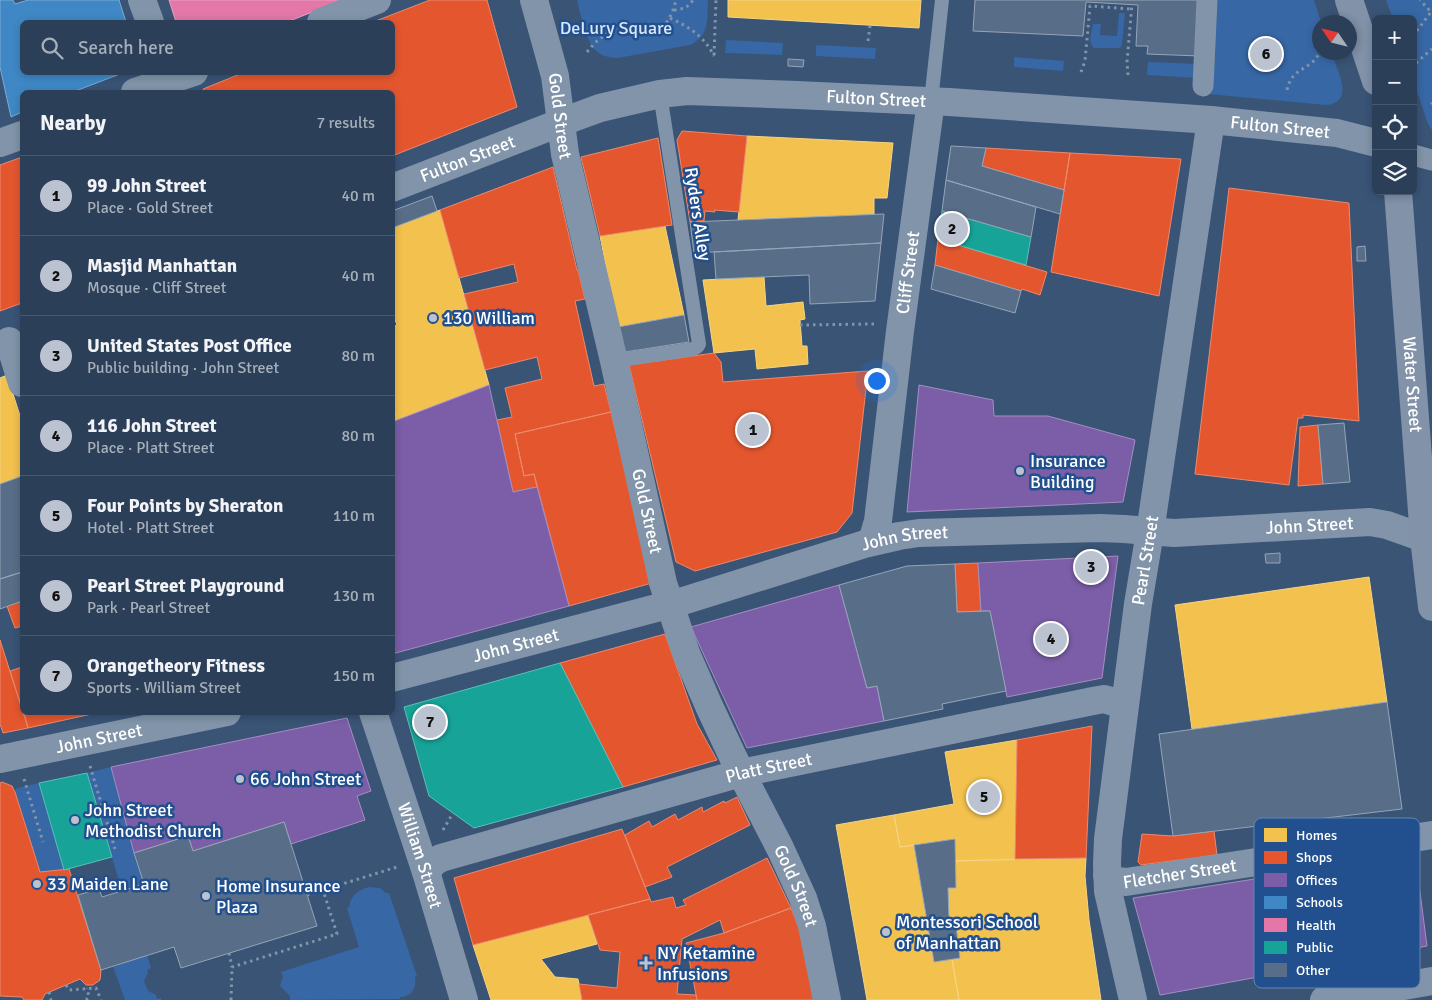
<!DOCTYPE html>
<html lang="en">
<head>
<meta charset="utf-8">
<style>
	:root { --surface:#2c3f58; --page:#384a61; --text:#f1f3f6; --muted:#a6afba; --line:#48586e; --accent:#bac3cf }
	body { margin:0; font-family:Signika,sans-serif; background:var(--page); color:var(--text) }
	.controls { position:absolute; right:15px; top:15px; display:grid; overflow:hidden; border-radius:8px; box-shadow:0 2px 8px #0003 }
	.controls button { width:45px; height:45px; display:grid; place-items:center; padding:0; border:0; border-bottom:1px solid var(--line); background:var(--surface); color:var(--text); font:25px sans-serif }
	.compass { position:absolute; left:1312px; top:15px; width:45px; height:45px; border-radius:50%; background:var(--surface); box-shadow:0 2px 8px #0003; rotate:305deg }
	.you { position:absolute; left:876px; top:380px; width:18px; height:18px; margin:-12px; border:4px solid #fff; border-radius:50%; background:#1a73e8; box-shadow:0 0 0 8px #1a73e833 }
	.badge { display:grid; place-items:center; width:32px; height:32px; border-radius:50%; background:var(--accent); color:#111; font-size:16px; font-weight:700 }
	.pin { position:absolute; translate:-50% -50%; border:2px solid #fff; box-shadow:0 1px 5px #0006 }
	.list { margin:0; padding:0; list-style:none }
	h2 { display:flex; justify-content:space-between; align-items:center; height:65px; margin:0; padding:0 20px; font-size:21px }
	h2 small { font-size:16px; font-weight:400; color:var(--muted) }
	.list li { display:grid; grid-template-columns:32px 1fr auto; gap:15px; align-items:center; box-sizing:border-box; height:80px; padding:0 20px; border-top:1px solid var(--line) }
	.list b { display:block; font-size:19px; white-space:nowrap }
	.list p { margin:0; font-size:16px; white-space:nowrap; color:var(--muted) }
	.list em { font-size:16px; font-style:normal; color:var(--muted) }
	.icon { flex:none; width:28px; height:28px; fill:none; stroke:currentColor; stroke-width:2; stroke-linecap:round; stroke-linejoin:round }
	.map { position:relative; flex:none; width:1432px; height:1000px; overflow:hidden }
	.search { position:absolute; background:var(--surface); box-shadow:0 2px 8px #0003; left:20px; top:20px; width:375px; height:55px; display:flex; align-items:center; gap:12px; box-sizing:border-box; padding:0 18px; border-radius:8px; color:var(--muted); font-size:19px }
	.panel { position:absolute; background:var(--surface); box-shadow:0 2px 8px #0003; left:20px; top:90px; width:375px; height:625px; border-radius:8px }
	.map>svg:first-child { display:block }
</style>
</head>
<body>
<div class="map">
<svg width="1432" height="1000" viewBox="0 0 1432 1000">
	<rect width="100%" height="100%" fill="#3a5476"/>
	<!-- green -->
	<path fill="#3767a4" d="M 577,0 L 708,0 C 707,19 710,36 690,45 L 618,58 C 610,58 601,56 595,50 C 586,40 580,13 577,0 Z
		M 1203,0 L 1314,0 L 1321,22 L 1320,22 L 1320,52 L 1331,53 C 1337,69 1356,103 1326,105 L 1198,93 L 1199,78 L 1147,75 L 1148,62 L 1200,64 Z
		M 1386,0 L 1432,0 L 1432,130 L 1428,124 L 1413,79 L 1413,19 L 1393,19 Z
		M 1119,13 L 1125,13 L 1122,45 L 1120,48 L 1094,48 C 1087,42 1092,31 1093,24 L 1101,24 L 1100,35 L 1117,36 Z
		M 726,40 L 783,43 L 782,55 L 725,53 Z
		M 816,45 L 876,48 L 875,59 L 816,56 Z
		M 1014,57 L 1064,61 L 1063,71 L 1014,67 Z
		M 111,767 L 144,884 L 122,891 L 87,773 Z
		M 39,783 L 64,870 L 40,872 L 15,792 L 17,788 Z
		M 369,887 L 380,888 L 386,893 L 389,893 L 417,976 L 415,976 C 417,987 412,997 400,997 L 400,999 L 290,1000 L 290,996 L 280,986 L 283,976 L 281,972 L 359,947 L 347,908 L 349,907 C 351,895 358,890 369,887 Z
		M 147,955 L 151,968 L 147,970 L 148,973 L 144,981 L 148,991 L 156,995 L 157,999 L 161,998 L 161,1000 L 125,1000 L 113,967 Z"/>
	<!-- homes -->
	<path fill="#f2c14e" stroke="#f6d483" d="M 728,0 L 921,0 L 919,28 L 728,17 Z
		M 747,136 L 893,143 L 887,198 L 874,198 L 874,215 L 738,220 Z
		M 440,210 L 489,385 L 392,422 L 392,419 L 396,417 L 392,407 L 392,327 L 397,325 L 392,312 L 392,228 Z
		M 665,226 L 684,315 L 618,327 L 600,236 Z
		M 764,277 L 766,306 L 803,302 L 805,319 L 800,320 L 802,346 L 807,346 L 808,364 L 757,369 L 755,349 L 714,353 L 703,280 Z
		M 7,375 L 22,422 L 22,476 L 0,484 L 0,378 Z
		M 1369,577 L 1387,702 L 1192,729 L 1175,605 Z
		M 1017,740 L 1015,859 L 955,861 L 955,839 L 900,847 L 894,815 L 954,804 L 945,752 Z
		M 894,815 L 900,847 L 914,845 L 934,962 L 952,959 L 959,1000 L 867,1000 L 836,825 Z
		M 1086,858 L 1085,876 L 1089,920 L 1101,1000 L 959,1000 L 952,959 L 960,958 L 955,917 L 949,918 L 948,888 L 956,888 L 955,861 Z
		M 588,915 L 597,944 L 541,959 L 555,977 L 578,979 L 582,1000 L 491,1000 L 473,945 Z"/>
	<!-- shops -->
	<path fill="#e4572e" stroke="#ec896d" d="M 430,0 L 487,0 L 517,107 L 392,156 L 392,92 L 204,92 L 203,89 L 245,72 L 392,72 L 392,22 L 373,22 Z
		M 682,131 L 747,136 L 739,212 L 714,210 L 715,212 L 705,211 L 704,221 L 690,222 L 677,140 Z
		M 658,138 L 672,225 L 600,236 L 581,157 Z
		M 986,148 L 1070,153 L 1064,190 L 982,166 Z
		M 1070,153 L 1181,159 L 1159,296 L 1051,272 Z
		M 22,157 L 22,303 L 0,311 L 0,165 Z
		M 553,167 L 577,270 L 578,270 L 585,299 L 575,301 L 594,386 L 604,384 L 611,412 L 515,434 L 524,476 L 534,474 L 537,487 L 513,492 L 497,420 L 512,417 L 505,388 L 542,379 L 537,357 L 485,370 L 464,294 L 518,282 L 514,264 L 459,278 L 440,210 Z
		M 1229,188 L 1349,203 L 1359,421 L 1303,415 L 1303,418 L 1298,418 L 1289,485 L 1195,474 Z
		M 938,239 L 1047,272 L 1040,295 L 1022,289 L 1021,291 L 935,265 Z
		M 714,353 L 721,362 L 723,382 L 868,371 L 852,513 L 837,532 L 695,571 L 676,562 L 629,365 Z
		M 611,412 L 652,583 L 569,606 L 534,474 L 524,476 L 515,434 Z
		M 1318,425 L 1323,484 L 1298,486 L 1300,427 Z
		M 978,563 L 981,611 L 957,612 L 955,564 Z
		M 22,601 L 22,626 L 15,628 L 7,606 Z
		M 665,634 L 697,724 L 717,760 L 623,787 L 560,663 Z
		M 0,640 L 28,728 L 3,733 L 0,724 Z
		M 22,667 L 22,709 L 10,671 Z
		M 24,712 L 101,712 L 28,728 Z
		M 1092,726 L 1086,858 L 1015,859 L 1017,740 Z
		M 2,782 L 12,786 L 15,792 L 40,872 L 69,869 L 101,970 L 100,980 L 93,985 L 86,985 L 80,979 L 45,994 L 42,1000 L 24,1000 L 22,997 L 0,996 L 0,783 Z
		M 737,797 L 750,825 L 667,867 L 672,877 L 645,887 L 625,835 L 649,821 L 652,827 L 675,814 L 678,820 L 702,807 L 703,812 L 724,801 L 725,803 Z
		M 622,829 L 650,899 L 473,945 L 454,878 Z
		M 1214,831 L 1217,855 L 1141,865 L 1138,862 L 1142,834 L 1173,836 Z
		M 767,858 L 791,908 L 724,933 L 720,920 L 682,939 L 677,994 L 696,995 L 697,1000 L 582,1000 L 579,984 L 617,988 L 620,952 L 600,950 L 588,915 L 650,899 L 651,902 L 673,897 L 676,908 L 686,905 L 683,900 Z
		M 791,908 L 802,935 L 815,1000 L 697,1000 L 686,943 L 724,933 Z"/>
	<!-- offices -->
	<path fill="#7b5ea7" stroke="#a38ec1" d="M 489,385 L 513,492 L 537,487 L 569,606 L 392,654 L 392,422 Z
		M 919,385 L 993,400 L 994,416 L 1048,416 L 1135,440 L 1123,502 L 907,512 Z
		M 1118,556 L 1102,678 L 1007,697 L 990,611 L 981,611 L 978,563 Z
		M 839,585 L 867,688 L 877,686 L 884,721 L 747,748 L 691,627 Z
		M 347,718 L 371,791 L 357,796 L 365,820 L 291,844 L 284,822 L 193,851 L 188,836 L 134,853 L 111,767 Z
		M 1415,854 L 1427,946 L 1160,995 L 1133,898 Z"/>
	<!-- schools -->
	<path fill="#3f88c5" stroke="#79acd6" d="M 0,0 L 13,0 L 15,4 L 28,0 L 119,0 L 126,22 L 22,22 L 22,72 L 125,72 L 73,92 L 22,92 L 22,112 L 11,117 L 0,67 Z"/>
	<!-- health -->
	<path fill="#e377a8" stroke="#eba0c2" d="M 169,0 L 343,0 L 287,22 L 176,22 Z"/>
	<!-- public -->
	<path fill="#17a398" stroke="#5dbfb7" d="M 942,211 L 1031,237 L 1026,265 L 938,239 Z
		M 560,663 L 623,787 L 474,828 L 429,796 L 404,707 Z
		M 87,773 L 112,857 L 64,870 L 39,783 Z"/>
	<!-- building -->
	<path fill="#586d87" stroke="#96a5b8" d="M 975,0 L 1203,0 L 1200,56 L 1147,54 L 1148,46 L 1136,46 L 1138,5 L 1086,2 L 1083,36 L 973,31 Z
		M 788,59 L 804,60 L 803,67 L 788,66 Z
		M 951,146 L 986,148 L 982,166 L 1064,190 L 1060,214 L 946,180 Z
		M 946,180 L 1036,207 L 1031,237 L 942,211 Z
		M 432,196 L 437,211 L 392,228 L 392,211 Z
		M 884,214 L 881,243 L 694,253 L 690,222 Z
		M 881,243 L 875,301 L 810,304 L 809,275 L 716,279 L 714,252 Z
		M 1365,246 L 1366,261 L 1357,261 L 1357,247 Z
		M 935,265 L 1021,291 L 1015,313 L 931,289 Z
		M 684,315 L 689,342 L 625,352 L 618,327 Z
		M 1344,423 L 1350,482 L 1323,484 L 1318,425 Z
		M 22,476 L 22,572 L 0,579 L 0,484 Z
		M 1280,553 L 1280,563 L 1266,563 L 1265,554 Z
		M 955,564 L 957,612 L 990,611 L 1006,691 L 942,704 L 943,709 L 884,721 L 877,686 L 867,688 L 839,585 L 907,566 Z
		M 22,572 L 22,601 L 0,609 L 0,579 Z
		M 1387,702 L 1402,809 L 1173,836 L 1159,734 Z
		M 284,822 L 317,926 L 181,968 L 174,947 L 101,970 L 78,895 L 99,889 L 102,897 L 144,884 L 134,853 L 188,836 L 193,851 Z
		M 955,839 L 956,888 L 948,888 L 949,918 L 955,917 L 960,958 L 934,962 L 914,845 Z"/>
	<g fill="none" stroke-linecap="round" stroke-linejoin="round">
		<!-- path -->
		<path stroke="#8194a9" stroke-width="3" stroke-dasharray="2.5 4" stroke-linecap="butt" d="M 674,10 C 683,9 688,8 693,0
			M 670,18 C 689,27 704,36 714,56
			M 1413,36 L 1431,12 L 1420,0
			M 868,41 L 870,26
			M 587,52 C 595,42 605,32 618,30 C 627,28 636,32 645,33 C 664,34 672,16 676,0
			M 714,55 L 716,0
			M 1416,63 L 1432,49
			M 1081,72 L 1085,61 L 1090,6 L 1131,9
			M 1128,75 L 1127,62 L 1132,4
			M 1287,90 C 1293,65 1310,72 1320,52
			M 1431,104 L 1432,103
			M 800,325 L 874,324
			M 90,766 L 115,849
			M 24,779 L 43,842
			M 443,830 L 453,813
			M 307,895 L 397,867
			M 229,953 L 232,967
			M 66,985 L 69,990 L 96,988 L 101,1000
			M 49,992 L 51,1000
			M 86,1000 L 89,997 L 87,988
			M 231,1000 L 232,967 L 337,934 L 323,890"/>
		<!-- service -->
		<path stroke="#8194a9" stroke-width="14" d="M 931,101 L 942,0
			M 614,361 L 693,349 L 697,347 L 699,344 L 660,94"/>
		<!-- pedestrian -->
		<path stroke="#8194a9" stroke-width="21" d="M 1203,86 L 1207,0
			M 1413,155 L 1432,160"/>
		<!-- minor -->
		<g stroke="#8194a9" stroke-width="28">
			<path d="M 142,0 L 150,22"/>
			<path id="s1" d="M 534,0 L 555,76 L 565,154 L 614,361 L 663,583 L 686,653 L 709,706 L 734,759 L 780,848 L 803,898 L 812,926 L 827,1000"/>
			<path d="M 321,22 L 377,0"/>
			<path d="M 135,92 L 194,72"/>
			<path d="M 0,143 L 22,135"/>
			<path id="s2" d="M 392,188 L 562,122 L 600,108 L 660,94 L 687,91 L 797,95 L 949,102 L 1211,120 L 1337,133 L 1376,143"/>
			<path d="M 9,341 L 22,383"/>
			<path id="s3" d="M 868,543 L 873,538 L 878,521 L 900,331 L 931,101"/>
			<path id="s4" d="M 392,678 L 683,601 L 868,543 L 899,536 L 919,533 L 1100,528 L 1124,529 L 1174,533 L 1370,522 L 1387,525 L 1432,541"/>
			<path id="s5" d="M 373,712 L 426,872 L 464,1000"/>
			<path id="s6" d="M 0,759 L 227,712"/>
			<path id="s7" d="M 426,872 L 434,862 L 441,858 L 741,773 L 1093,701 L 1104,699 L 1124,705"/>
			<path id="s8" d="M 1107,875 L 1117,881 L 1126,882 L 1432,835"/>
			<path id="s9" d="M 1133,1000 L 1108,891 L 1107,864 L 1108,839 L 1138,604 L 1150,532 L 1211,120"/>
		</g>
		<!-- tertiary -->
		<path stroke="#8194a9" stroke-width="28" d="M 1324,1000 L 1432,981"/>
		<!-- primary -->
		<g stroke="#8192a9" stroke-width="28">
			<path d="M 1349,0 L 1376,81"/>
			<path id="s10" d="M 1398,191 L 1424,538 L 1432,607"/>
		</g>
	</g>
	<!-- markers -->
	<g fill="#bac3cf" stroke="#22508e" stroke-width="2">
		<circle cx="433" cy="318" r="5"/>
		<circle cx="1020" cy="471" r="5"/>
		<circle cx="240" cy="779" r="5"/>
		<circle cx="75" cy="820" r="5"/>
		<circle cx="37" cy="884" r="5"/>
		<circle cx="206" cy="896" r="5"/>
		<circle cx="886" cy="932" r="5"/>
		<path d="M643.5 955.5h5v5h5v5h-5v5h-5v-5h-5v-5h5z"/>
	</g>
	<g text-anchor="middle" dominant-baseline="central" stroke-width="5" stroke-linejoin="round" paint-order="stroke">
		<!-- park labels -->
		<g font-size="18" fill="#d7e6f9" stroke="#22508e">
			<text x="616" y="28">DeLury Square</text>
		</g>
		<!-- street labels -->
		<g font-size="18" fill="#fff" stroke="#22508e">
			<text stroke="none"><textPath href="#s2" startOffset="501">Fulton Street</textPath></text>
			<text stroke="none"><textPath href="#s1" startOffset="119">Gold Street</textPath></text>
			<text stroke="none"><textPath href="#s2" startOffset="906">Fulton Street</textPath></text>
			<text stroke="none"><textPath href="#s2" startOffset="81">Fulton Street</textPath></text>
			<text transform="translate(698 214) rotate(81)">Ryders Alley</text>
			<text stroke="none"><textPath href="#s3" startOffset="275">Cliff Street</textPath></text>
			<text stroke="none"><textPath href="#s10" startOffset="194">Water Street</textPath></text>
			<text stroke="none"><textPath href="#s1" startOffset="524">Gold Street</textPath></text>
			<text stroke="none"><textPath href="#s4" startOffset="938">John Street</textPath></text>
			<text stroke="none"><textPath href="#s4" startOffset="532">John Street</textPath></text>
			<text stroke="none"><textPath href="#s9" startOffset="445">Pearl Street</textPath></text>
			<text stroke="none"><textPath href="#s4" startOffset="128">John Street</textPath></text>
			<text stroke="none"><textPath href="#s6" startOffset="101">John Street</textPath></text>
			<text stroke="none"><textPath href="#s7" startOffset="361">Platt Street</textPath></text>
			<text stroke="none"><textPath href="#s5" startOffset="151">William Street</textPath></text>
			<text stroke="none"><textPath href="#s8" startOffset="75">Fletcher Street</textPath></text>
			<text stroke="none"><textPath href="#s1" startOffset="929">Gold Street</textPath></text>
		</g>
		<!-- poi labels -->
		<g font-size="18" fill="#fff" stroke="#22508e" text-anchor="start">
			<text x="443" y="318">130 William</text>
			<text x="1030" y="461">Insurance<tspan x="1030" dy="21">Building</tspan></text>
			<text x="250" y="779">66 John Street</text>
			<text x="85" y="810">John Street<tspan x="85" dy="21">Methodist Church</tspan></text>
			<text x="47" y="884">33 Maiden Lane</text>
			<text x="216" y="886">Home Insurance<tspan x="216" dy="21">Plaza</tspan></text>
			<text x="896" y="922">Montessori School<tspan x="896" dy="21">of Manhattan</tspan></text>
			<text x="657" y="953">NY Ketamine<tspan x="657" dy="21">Infusions</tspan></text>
		</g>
	</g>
	<!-- legend -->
	<rect x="1254" y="818" width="166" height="170" rx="8" fill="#22508e" stroke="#6484b0" stroke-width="1"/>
	<rect x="1264" y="828" width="23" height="14" fill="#f2c14e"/>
	<rect x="1264" y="851" width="23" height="13" fill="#e4572e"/>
	<rect x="1264" y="873" width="23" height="14" fill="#7b5ea7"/>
	<rect x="1264" y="896" width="23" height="13" fill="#3f88c5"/>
	<rect x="1264" y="918" width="23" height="14" fill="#e377a8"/>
	<rect x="1264" y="941" width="23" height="13" fill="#17a398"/>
	<rect x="1264" y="963" width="23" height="14" fill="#586d87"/>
	<g font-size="14" fill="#fff">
		<text x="1296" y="840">Homes</text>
		<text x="1296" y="862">Shops</text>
		<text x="1296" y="885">Offices</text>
		<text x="1296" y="907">Schools</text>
		<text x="1296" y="930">Health</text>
		<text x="1296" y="952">Public</text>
		<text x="1296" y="975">Other</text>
	</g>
</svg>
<div class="controls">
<button>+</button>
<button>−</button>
<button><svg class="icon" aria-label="locate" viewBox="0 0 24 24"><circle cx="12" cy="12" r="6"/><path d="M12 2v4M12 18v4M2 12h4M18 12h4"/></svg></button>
<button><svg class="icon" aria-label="layers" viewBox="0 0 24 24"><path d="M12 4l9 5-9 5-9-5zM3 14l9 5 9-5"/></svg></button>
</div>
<svg class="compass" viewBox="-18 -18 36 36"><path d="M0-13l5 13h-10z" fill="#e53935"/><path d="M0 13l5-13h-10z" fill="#a6afba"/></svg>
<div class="you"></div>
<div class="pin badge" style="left:753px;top:430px">1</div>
<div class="pin badge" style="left:952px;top:229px">2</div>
<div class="pin badge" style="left:1091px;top:567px">3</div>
<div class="pin badge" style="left:1051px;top:639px">4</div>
<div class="pin badge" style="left:984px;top:797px">5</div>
<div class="pin badge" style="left:1266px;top:54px">6</div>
<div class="pin badge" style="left:430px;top:722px">7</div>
<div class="search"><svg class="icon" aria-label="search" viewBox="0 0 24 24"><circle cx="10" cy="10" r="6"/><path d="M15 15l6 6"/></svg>Search here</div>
<section class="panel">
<h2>Nearby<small>7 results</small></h2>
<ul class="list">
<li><span class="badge">1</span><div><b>99 John Street</b><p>Place · Gold Street</p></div><em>40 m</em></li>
<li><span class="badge">2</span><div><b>Masjid Manhattan</b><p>Mosque · Cliff Street</p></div><em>40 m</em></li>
<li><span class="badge">3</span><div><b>United States Post Office</b><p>Public building · John Street</p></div><em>80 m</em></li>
<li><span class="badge">4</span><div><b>116 John Street</b><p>Place · Platt Street</p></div><em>80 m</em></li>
<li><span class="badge">5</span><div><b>Four Points by Sheraton</b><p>Hotel · Platt Street</p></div><em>110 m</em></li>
<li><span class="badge">6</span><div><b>Pearl Street Playground</b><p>Park · Pearl Street</p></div><em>130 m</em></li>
<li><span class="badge">7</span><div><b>Orangetheory Fitness</b><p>Sports · William Street</p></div><em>150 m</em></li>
</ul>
</section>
</div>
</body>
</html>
